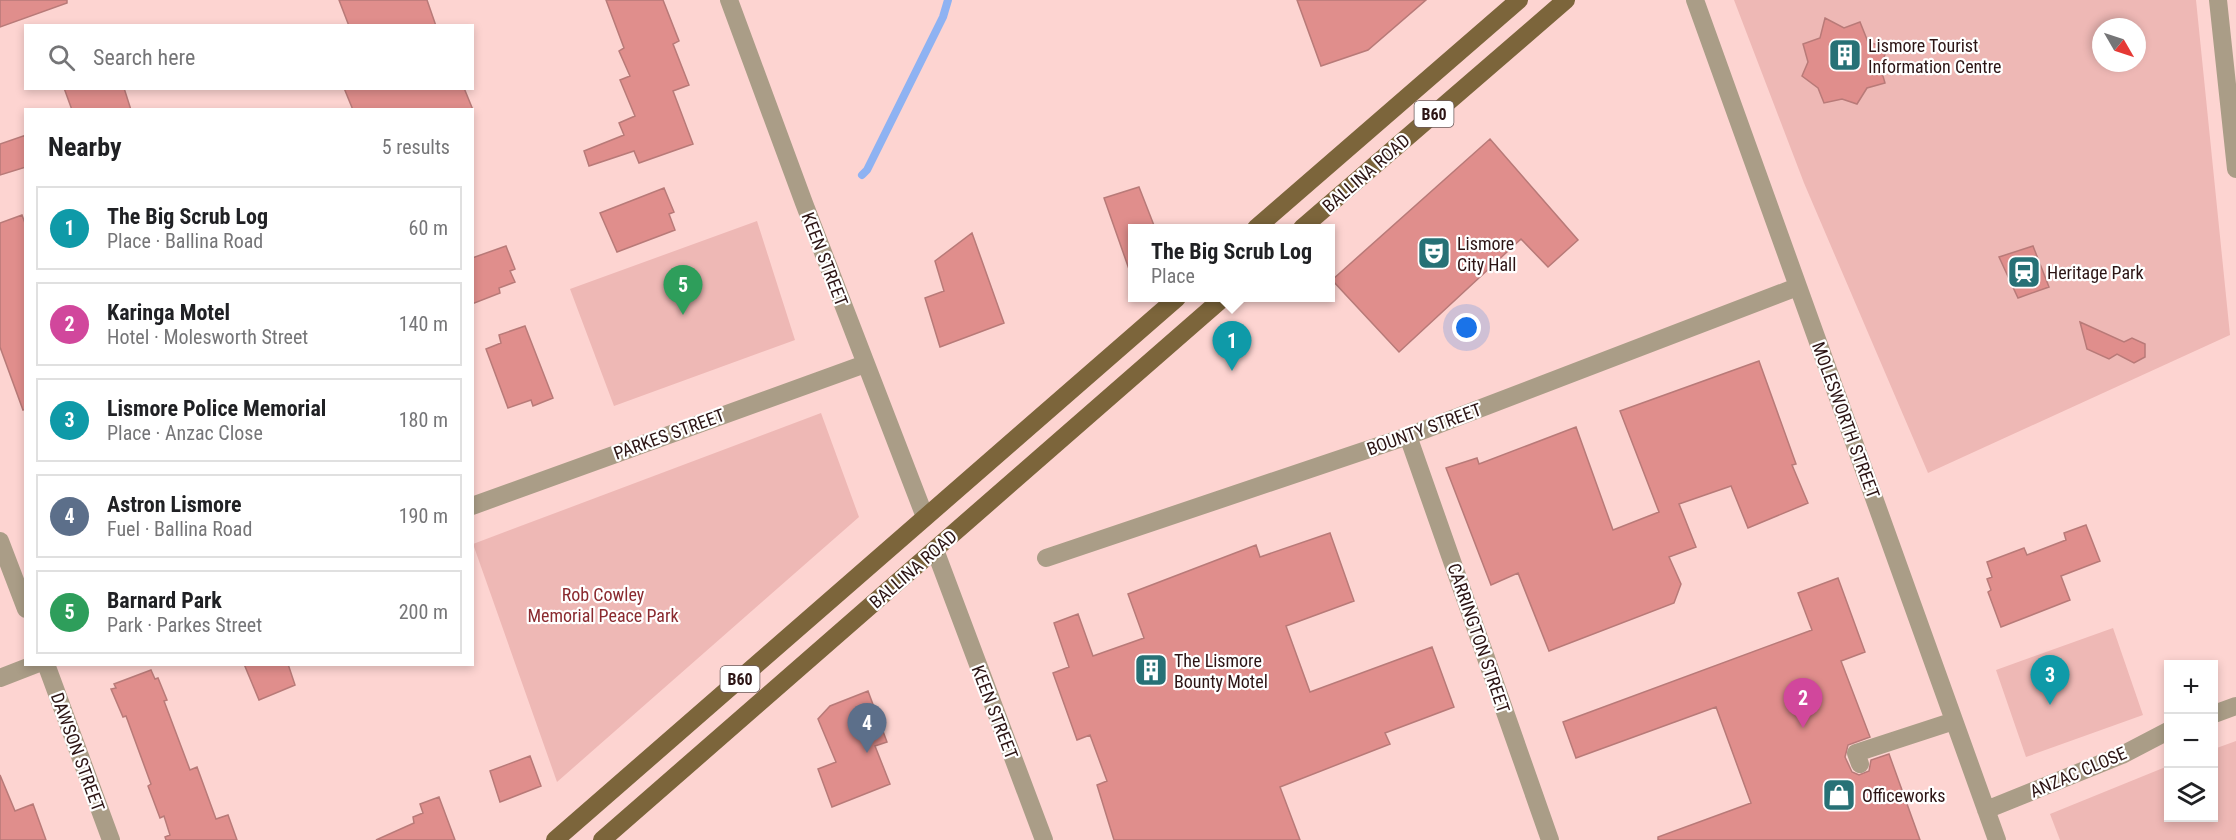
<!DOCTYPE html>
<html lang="en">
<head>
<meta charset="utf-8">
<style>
	:root { --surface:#fff; --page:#f2f2f2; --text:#202124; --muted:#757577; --line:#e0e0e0; --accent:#0f766e }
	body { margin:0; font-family:"Roboto Condensed",sans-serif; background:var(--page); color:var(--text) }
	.controls { position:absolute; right:18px; bottom:18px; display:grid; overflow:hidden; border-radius:0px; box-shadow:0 3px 9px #0003 }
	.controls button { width:54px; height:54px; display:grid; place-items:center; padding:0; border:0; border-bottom:2px solid var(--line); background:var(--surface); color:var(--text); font:30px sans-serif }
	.compass { position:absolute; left:2092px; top:18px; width:54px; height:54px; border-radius:50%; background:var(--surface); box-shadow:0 3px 9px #0003; rotate:129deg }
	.you { position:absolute; left:1467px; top:328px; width:21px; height:21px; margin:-15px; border:4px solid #fff; border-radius:50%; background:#1a73e8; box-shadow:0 0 0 9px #1a73e833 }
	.badge { display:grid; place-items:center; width:39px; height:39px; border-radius:50%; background:var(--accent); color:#fff; font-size:20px; font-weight:700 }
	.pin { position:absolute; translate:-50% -50px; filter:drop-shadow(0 2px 3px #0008) }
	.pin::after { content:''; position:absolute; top:32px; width:21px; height:18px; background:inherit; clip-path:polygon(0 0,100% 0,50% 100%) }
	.popup { position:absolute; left:1128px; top:224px; width:207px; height:78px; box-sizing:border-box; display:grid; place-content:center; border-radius:0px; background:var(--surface); filter:drop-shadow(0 2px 4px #0005); font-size:20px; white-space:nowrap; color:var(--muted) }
	.popup b { font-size:22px; color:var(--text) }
	.popup::after { content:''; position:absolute; left:50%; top:100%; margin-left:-12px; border:12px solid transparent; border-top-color:var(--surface) }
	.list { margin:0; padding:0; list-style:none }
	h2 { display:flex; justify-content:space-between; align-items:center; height:78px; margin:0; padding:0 24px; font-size:26px }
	h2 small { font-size:20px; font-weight:400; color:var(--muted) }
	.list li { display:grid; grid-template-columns:39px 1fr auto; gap:18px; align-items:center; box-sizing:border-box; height:84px; margin:0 12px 12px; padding:0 12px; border:2px solid var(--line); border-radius:0px }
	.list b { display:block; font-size:22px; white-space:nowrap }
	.list p { margin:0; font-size:20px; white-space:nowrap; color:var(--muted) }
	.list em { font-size:20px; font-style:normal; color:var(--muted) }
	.icon { flex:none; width:33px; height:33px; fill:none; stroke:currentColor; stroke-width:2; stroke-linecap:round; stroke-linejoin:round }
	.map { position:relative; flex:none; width:2236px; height:840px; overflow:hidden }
	.search { position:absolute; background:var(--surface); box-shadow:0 3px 9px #0003; left:24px; top:24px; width:450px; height:66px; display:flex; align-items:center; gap:15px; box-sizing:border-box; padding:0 21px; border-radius:0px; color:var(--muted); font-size:22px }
	.panel { position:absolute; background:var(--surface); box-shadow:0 3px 9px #0003; left:24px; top:108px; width:450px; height:558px; border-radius:0px }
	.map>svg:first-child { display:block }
</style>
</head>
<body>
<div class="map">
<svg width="2236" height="840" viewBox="0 0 2236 840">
	<rect width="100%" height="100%" fill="#fdd4d1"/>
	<!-- green -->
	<path fill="#eeb8b5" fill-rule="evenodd" d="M 1734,0 L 2196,0 L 2230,335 L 1928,473 L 1804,183 ZM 2101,27 L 2137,27 L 2137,63 L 2101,63 Z
		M 757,221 L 795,340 L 614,406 L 570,289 Z
		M 821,413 L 859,517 L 557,782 L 473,544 Z
		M 2113,628 L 2143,715 L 2026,757 L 1996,670 Z
		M 2236,741 L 2236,840 L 2060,840 L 2050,814 L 2168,766 L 2168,818 L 2214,818 L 2214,749 Z"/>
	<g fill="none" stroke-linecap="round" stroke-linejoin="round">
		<!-- stream -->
		<path stroke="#8eb2f2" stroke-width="8" d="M 862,175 L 867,170 L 943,17 L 948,0"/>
	</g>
	<!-- building -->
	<path fill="#e08e8c" stroke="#b87a78" stroke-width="1.5" d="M 0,0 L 67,0 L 67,3 L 0,27 Z
		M 339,0 L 427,0 L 436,26 L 349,26 Z
		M 606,0 L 663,0 L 679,41 L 673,44 L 689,85 L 673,91 L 693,144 L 639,163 L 634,151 L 589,166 L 584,151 L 624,135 L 619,123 L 635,116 L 620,80 L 630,76 L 619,51 L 624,48 Z
		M 1297,0 L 1426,0 L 1368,50 L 1321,66 Z
		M 1825,18 L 1844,28 L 1860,22 L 1868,42 L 1888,48 L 1880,66 L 1885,83 L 1867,88 L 1857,104 L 1842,99 L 1824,103 L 1818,88 L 1802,76 L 1808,62 L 1803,44 L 1820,38 Z
		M 64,88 L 124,88 L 131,110 L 72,110 Z
		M 344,88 L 464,88 L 473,110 L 353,110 Z
		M 26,135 L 26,167 L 0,175 L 0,144 Z
		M 1490,139 L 1578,240 L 1548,267 L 1521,239 L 1399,352 L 1332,280 Z
		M 1139,187 L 1155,228 L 1133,228 L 1133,272 L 1130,272 L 1104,198 Z
		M 664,188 L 674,212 L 669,214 L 675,230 L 617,252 L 600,213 Z
		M 22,215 L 26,226 L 26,409 L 23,410 L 0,347 L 0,223 Z
		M 972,233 L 1004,323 L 940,347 L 925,298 L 944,291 L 935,261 Z
		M 506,246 L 515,269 L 510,271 L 515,282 L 499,288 L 500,293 L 472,304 L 472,258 Z
		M 2033,246 L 2049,287 L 2018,298 L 1999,257 Z
		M 2080,322 L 2124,342 L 2132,338 L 2145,344 L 2145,357 L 2134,363 L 2117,354 L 2109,359 L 2087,349 Z
		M 525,326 L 553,398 L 533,406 L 531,400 L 508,408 L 486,349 L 501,343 L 499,335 Z
		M 1759,361 L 1796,464 L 1792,465 L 1808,503 L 1748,528 L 1731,486 L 1679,504 L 1696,547 L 1669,557 L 1681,584 L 1674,603 L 1549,651 L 1518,573 L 1491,585 L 1446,468 L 1477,458 L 1479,464 L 1576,427 L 1613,530 L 1659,512 L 1620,411 Z
		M 2086,525 L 2100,561 L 2061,576 L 2070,600 L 2001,627 L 1988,592 L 1991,590 L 1987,579 L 1992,577 L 1987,562 L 2024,548 L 2027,555 L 2066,540 L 2064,533 Z
		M 1330,533 L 1354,601 L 1286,626 L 1310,692 L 1432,647 L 1454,707 L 1385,733 L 1390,744 L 1280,787 L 1300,840 L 1114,840 L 1097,785 L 1107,781 L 1090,735 L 1077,740 L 1053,673 L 1069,667 L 1054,623 L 1078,614 L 1093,656 L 1144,638 L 1128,594 L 1256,545 L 1260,557 Z
		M 1838,578 L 1865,652 L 1841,661 L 1870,737 L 1848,745 L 1845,757 L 1852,772 L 1859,775 L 1869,771 L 1871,760 L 1889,754 L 1920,840 L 1658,840 L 1658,837 L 1751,803 L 1716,707 L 1576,758 L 1563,722 L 1812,630 L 1798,593 Z
		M 244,664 L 288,664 L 295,685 L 259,700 Z
		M 151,670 L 155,679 L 158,678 L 167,700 L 164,701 L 190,770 L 197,767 L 216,819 L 228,815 L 237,840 L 166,840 L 165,837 L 170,835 L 164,816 L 160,818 L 148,786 L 151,784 L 126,716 L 123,717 L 111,689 L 116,688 L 114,684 Z
		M 868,691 L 887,742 L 875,746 L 890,784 L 832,807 L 818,769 L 836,762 L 818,719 L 830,706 Z
		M 530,756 L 541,786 L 500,802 L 490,771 Z
		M 0,775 L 15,811 L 33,804 L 46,840 L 0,840 Z
		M 439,797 L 455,840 L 376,840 L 414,823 L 413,817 L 423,813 L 420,804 Z"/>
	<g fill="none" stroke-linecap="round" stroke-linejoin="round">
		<!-- minor -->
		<path stroke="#aa9d87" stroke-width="18" d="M 729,0 L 804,203 L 925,517
			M 1695,0 L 1997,840
			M 2218,0 L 2236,169
			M 1408,436 L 1550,840
			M 472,506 L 865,364
			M 0,541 L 26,609
			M 935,550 L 1044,840
			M 1046,558 L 1408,436 L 1797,287
			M 46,664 L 111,840
			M 0,678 L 36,664
			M 2214,714 L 2236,706
			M 1860,764 L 1856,753 L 1954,721
			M 1986,810 L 2122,755 L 2168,731"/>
		<!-- major -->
		<path stroke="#7c653b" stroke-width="18" d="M 1256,228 L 1519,0
			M 1302,228 L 1566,0
			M 555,840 L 1177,298
			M 602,840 L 1223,298"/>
	</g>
	<!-- icons -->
	<defs>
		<symbol id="building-square" viewBox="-11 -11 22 22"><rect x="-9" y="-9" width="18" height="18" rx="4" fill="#277176" stroke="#fff"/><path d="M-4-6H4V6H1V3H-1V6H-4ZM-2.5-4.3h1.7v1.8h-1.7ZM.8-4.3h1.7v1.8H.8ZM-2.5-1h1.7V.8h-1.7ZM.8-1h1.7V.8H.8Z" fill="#fff"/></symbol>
		<symbol id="theatre-square" viewBox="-11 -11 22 22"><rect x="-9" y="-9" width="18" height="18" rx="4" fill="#277176" stroke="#fff"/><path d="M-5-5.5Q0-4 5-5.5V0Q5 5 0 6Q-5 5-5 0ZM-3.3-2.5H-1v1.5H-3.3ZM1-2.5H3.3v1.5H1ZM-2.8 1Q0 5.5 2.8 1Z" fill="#fff"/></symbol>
		<symbol id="station-square" viewBox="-11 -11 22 22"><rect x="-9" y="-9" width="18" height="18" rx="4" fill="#277176" stroke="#fff"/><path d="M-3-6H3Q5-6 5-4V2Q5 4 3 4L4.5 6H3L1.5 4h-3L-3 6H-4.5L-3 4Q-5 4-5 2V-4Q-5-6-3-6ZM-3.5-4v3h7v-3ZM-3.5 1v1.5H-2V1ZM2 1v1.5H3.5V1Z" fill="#fff"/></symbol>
		<symbol id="shop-square" viewBox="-11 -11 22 22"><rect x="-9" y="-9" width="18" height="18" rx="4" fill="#277176" stroke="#fff"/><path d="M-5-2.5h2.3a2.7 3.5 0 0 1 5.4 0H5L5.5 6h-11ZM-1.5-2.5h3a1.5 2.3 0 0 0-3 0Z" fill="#fff"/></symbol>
	</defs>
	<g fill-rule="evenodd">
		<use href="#building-square" x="1826" y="36" width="38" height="38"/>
		<use href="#theatre-square" x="1415" y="234" width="38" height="38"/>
		<use href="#station-square" x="2005" y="253" width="38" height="38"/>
		<use href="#building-square" x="1132" y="651" width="38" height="38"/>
		<use href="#shop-square" x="1820" y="776" width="38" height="38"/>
	</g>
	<g text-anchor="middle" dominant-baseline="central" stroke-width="4.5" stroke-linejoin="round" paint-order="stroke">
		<!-- shield labels -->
		<g fill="#fff" stroke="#6b5a5a" stroke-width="1.5">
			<rect x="1414.5" y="101" width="39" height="26" rx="4.5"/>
			<rect x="720.5" y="666" width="39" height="26" rx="4.5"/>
		</g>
		<g font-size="16" font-weight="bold" fill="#2c1414">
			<text x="1434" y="114">B60</text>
			<text x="740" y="679">B60</text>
		</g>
		<!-- poi labels -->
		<g font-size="18" fill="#2c1414" stroke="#fff" text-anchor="start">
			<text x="1868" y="45">Lismore Tourist<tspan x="1868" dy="21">Information Centre</tspan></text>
			<text x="1457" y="243">Lismore<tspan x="1457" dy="21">City Hall</tspan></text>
			<text x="2047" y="272">Heritage Park</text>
			<text x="1174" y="660">The Lismore<tspan x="1174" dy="21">Bounty Motel</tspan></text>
			<text x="1862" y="795">Officeworks</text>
		</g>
		<!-- street labels -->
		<g font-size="18" fill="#2c1414" stroke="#fff">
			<text transform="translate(1366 173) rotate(-41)">BALLINA ROAD</text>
			<text transform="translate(825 259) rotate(69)">KEEN STREET</text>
			<text transform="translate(1846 420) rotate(70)">MOLESWORTH STREET</text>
			<text transform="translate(1424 429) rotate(-20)">BOUNTY STREET</text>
			<text transform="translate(669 434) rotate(-20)">PARKES STREET</text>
			<text transform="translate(913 569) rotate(-41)">BALLINA ROAD</text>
			<text transform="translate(1479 638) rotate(71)">CARRINGTON STREET</text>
			<text transform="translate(995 712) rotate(69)">KEEN STREET</text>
			<text transform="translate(78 752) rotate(70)">DAWSON STREET</text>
			<text transform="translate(2078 772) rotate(-23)">ANZAC CLOSE</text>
		</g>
		<!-- park labels -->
		<g font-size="18" fill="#8a2a2f" stroke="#fff">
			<text x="603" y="594">Rob Cowley<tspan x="603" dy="21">Memorial Peace Park</tspan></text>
		</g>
	</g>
</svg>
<div class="controls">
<button>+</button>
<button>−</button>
<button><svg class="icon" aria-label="layers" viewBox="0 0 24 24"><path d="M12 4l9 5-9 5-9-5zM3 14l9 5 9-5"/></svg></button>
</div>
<svg class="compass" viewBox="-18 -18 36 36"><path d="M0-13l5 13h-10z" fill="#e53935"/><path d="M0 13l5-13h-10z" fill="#757577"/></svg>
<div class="you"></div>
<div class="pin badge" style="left:1232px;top:371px;background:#0f9aa8">1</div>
<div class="popup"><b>The Big Scrub Log</b>Place</div>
<div class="pin badge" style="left:1803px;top:728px;background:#d1479c">2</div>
<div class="pin badge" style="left:2050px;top:705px;background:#0f9aa8">3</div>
<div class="pin badge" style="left:867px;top:753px;background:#5c6f8a">4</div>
<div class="pin badge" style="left:683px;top:315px;background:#2e9e5b">5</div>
<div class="search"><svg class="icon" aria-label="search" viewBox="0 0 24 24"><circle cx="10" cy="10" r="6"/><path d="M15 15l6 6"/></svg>Search here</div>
<section class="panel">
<h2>Nearby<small>5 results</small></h2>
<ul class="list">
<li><span class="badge" style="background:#0f9aa8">1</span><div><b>The Big Scrub Log</b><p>Place · Ballina Road</p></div><em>60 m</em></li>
<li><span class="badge" style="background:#d1479c">2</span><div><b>Karinga Motel</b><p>Hotel · Molesworth Street</p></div><em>140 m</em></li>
<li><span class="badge" style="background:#0f9aa8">3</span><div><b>Lismore Police Memorial</b><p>Place · Anzac Close</p></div><em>180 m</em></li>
<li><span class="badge" style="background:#5c6f8a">4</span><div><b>Astron Lismore</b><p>Fuel · Ballina Road</p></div><em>190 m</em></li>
<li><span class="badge" style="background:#2e9e5b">5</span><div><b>Barnard Park</b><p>Park · Parkes Street</p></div><em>200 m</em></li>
</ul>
</section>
</div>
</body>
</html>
